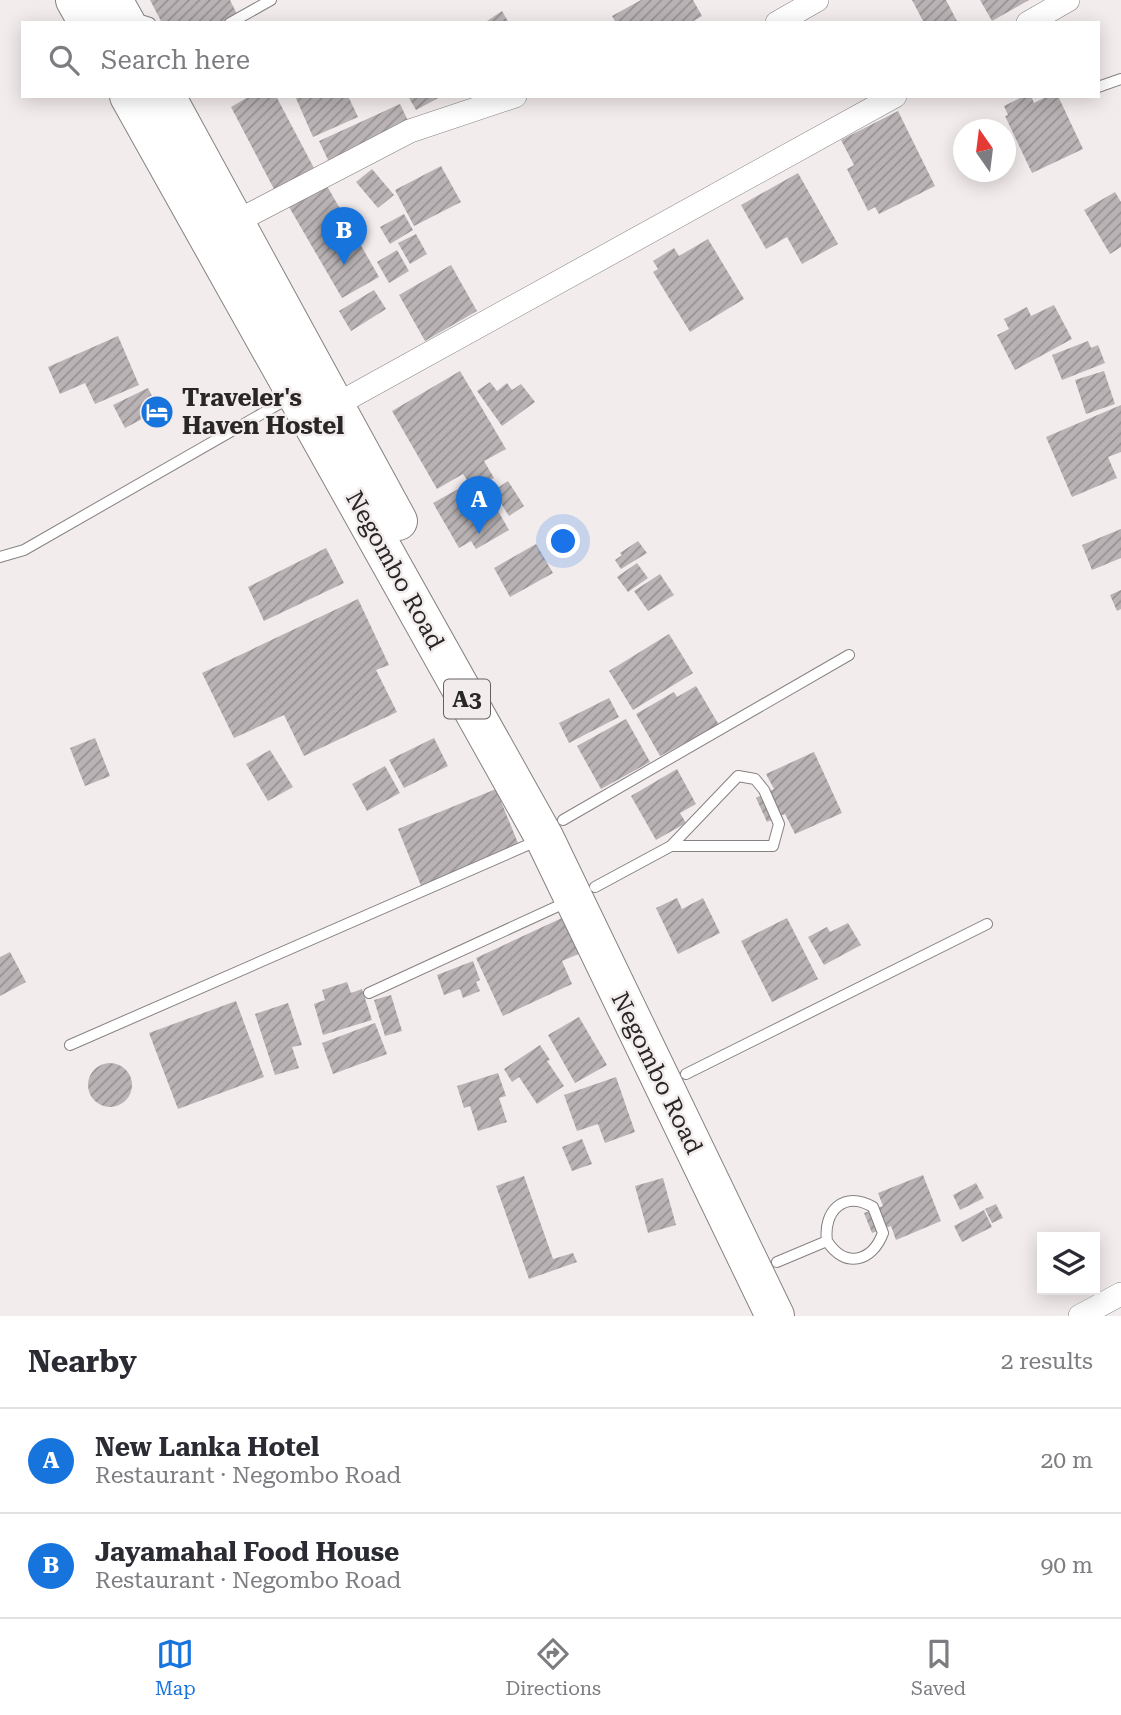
<!DOCTYPE html>
<html lang="en">
<head>
<meta charset="utf-8">
<style>
	:root { --surface:#fff; --page:#f7f7f7; --text:#2b2b33; --muted:#7c7c81; --line:#e1e1e2; --accent:#1874dd }
	body { margin:0; font-family:"Roboto Serif",serif; background:var(--page); color:var(--text) }
	.controls { position:absolute; right:21px; bottom:21px; display:grid; overflow:hidden; border-radius:0px; box-shadow:0 4px 18px #0003 }
	.controls button { width:63px; height:63px; display:grid; place-items:center; padding:0; border:0; border-bottom:2px solid var(--line); background:var(--surface); color:var(--text); font:35px sans-serif }
	.compass { position:absolute; left:953px; top:119px; width:63px; height:63px; border-radius:50%; background:var(--surface); box-shadow:0 4px 18px #0003; rotate:346deg }
	.you { position:absolute; left:564px; top:542px; width:24px; height:24px; margin:-18px; border:5px solid #fff; border-radius:50%; background:#1a73e8; box-shadow:0 0 0 10px #1a73e833 }
	.badge { display:grid; place-items:center; width:46px; height:46px; border-radius:50%; background:var(--accent); color:#fff; font-size:23px; font-weight:700 }
	.pin { position:absolute; translate:-50% -58px; filter:drop-shadow(0 2px 4px #0008) }
	.pin::after { content:''; position:absolute; top:37px; width:24px; height:21px; background:inherit; clip-path:polygon(0 0,100% 0,50% 100%) }
	.list { margin:0; padding:0; list-style:none }
	h2 { display:flex; justify-content:space-between; align-items:center; height:91px; margin:0; padding:0 28px; font-size:30px }
	h2 small { font-size:23px; font-weight:400; color:var(--muted) }
	.list li { display:grid; grid-template-columns:46px 1fr auto; gap:21px; align-items:center; box-sizing:border-box; height:105px; padding:0 28px; border-top:2px solid var(--line) }
	.list b { display:block; font-size:26px; white-space:nowrap }
	.list p { margin:0; font-size:23px; white-space:nowrap; color:var(--muted) }
	.list em { font-size:23px; font-style:normal; color:var(--muted) }
	.icon { flex:none; width:38px; height:38px; fill:none; stroke:currentColor; stroke-width:2; stroke-linecap:round; stroke-linejoin:round }
	.map { position:relative; flex:none; width:1121px; height:1316px; overflow:hidden }
	.search { position:absolute; background:var(--surface); box-shadow:0 4px 18px #0003; left:21px; right:21px; top:21px; height:77px; display:flex; align-items:center; gap:18px; box-sizing:border-box; padding:0 24px; border-radius:0px; color:var(--muted); font-size:26px }
	.sheet { height:301px; background:var(--surface) }
	nav { display:flex; justify-content:space-around; align-items:center; box-sizing:border-box; height:98px; border-top:2px solid var(--line); background:var(--surface); font-size:19px; color:var(--muted) }
	nav a { display:grid; justify-items:center; gap:4px }
	nav .on { color:var(--accent) }
	.map>svg:first-child { display:block }
</style>
</head>
<body>
<div class="map">
<svg width="1121" height="1316" viewBox="0 0 1121 1316">
	<defs>
		<pattern id="building-hatch" width="6" height="6" patternUnits="userSpaceOnUse" patternTransform="scale(1.75)"><rect width="6" height="6" fill="#b9b3b5"/><path d="M-1 1l2-2M0 6l6-6M5 7l2-2" fill="none" stroke="#969193"/></pattern>
	</defs>
	<rect width="100%" height="100%" fill="#f3ecec"/>
	<!-- building -->
	<path fill="url(#building-hatch)" d="M 150,0 L 230,0 L 238,16 L 225,23 L 162,23 Z
		M 641,0 L 693,0 L 702,16 L 690,23 L 616,23 L 612,16 Z
		M 912,0 L 946,0 L 958,23 L 924,23 Z
		M 980,0 L 1029,0 L 992,21 Z
		M 502,11 L 509,23 L 484,23 Z
		M 250,96 L 276,96 L 315,170 L 275,191 L 231,107 Z
		M 295,96 L 348,96 L 358,117 L 313,137 Z
		M 408,96 L 442,96 L 416,110 Z
		M 1024,96 L 1031,96 L 1034,103 L 1048,96 L 1058,96 L 1083,149 L 1032,173 L 1005,116 L 1008,115 L 1004,106 Z
		M 400,104 L 411,127 L 330,164 L 319,141 Z
		M 898,111 L 935,186 L 879,214 L 875,207 L 868,211 L 847,169 L 854,165 L 841,140 Z
		M 441,166 L 461,202 L 414,226 L 395,190 Z
		M 372,169 L 394,195 L 378,208 L 356,182 Z
		M 798,173 L 838,244 L 802,264 L 787,237 L 766,249 L 741,205 Z
		M 327,186 L 379,277 L 342,298 L 289,207 Z
		M 1115,192 L 1121,202 L 1121,247 L 1110,254 L 1084,210 Z
		M 404,214 L 413,230 L 390,244 L 380,227 Z
		M 416,234 L 427,254 L 410,264 L 398,243 Z
		M 708,239 L 744,299 L 690,332 L 653,272 L 658,269 L 653,261 L 674,248 L 679,256 Z
		M 397,250 L 409,271 L 389,283 L 377,262 Z
		M 451,265 L 477,311 L 425,341 L 399,295 Z
		M 374,290 L 386,309 L 351,331 L 339,311 Z
		M 1054,305 L 1072,339 L 1015,370 L 997,335 L 1009,329 L 1004,319 L 1027,307 L 1031,316 Z
		M 118,336 L 139,385 L 95,404 L 85,383 L 60,394 L 48,367 Z
		M 1088,341 L 1091,348 L 1098,345 L 1105,363 L 1062,380 L 1052,355 Z
		M 460,371 L 506,449 L 484,461 L 494,478 L 483,485 L 509,530 L 476,549 L 471,541 L 459,548 L 433,503 L 469,483 L 463,474 L 437,489 L 392,411 Z
		M 1104,371 L 1115,404 L 1086,414 L 1075,380 Z
		M 490,382 L 497,391 L 507,383 L 512,390 L 521,384 L 535,402 L 502,426 L 477,391 Z
		M 148,388 L 159,410 L 125,428 L 113,405 Z
		M 1121,405 L 1121,452 L 1108,457 L 1117,478 L 1072,497 L 1046,437 Z
		M 508,481 L 524,506 L 509,516 L 493,491 Z
		M 1121,529 L 1121,558 L 1092,570 L 1082,545 Z
		M 638,541 L 647,553 L 621,569 L 615,560 L 622,555 L 620,553 Z
		M 536,544 L 553,573 L 510,597 L 494,568 Z
		M 326,548 L 344,583 L 264,621 L 248,587 Z
		M 637,563 L 648,578 L 628,592 L 617,577 Z
		M 660,574 L 674,595 L 648,611 L 634,591 Z
		M 1121,590 L 1121,609 L 1117,611 L 1110,595 Z
		M 358,599 L 389,665 L 376,670 L 397,712 L 304,756 L 284,715 L 234,738 L 202,673 Z
		M 669,634 L 693,673 L 633,710 L 609,671 Z
		M 696,686 L 719,725 L 660,756 L 636,714 L 674,692 L 677,697 Z
		M 609,698 L 619,717 L 569,743 L 559,723 Z
		M 626,719 L 650,762 L 601,789 L 577,746 Z
		M 95,738 L 110,776 L 85,786 L 70,748 Z
		M 434,738 L 448,766 L 404,788 L 389,760 Z
		M 270,750 L 293,787 L 268,801 L 246,764 Z
		M 814,752 L 842,813 L 795,834 L 785,814 L 767,822 L 756,798 L 774,789 L 766,774 Z
		M 385,766 L 400,793 L 367,811 L 352,784 Z
		M 677,769 L 696,804 L 680,813 L 686,823 L 656,840 L 631,796 Z
		M 496,789 L 520,848 L 422,888 L 398,829 Z
		M 677,898 L 682,909 L 703,898 L 720,933 L 678,954 L 656,908 Z
		M 564,917 L 581,953 L 562,961 L 572,984 L 503,1016 L 476,958 Z
		M 787,918 L 818,979 L 772,1002 L 741,941 Z
		M 848,923 L 861,945 L 824,965 L 808,937 L 827,927 L 830,932 Z
		M 10,952 L 26,982 L 0,996 L 0,957 Z
		M 473,961 L 480,980 L 476,982 L 480,991 L 463,998 L 460,989 L 444,995 L 437,975 Z
		M 347,982 L 351,993 L 362,989 L 372,1020 L 323,1035 L 314,1004 L 325,1000 L 322,990 Z
		M 391,995 L 402,1031 L 385,1036 L 374,1000 Z
		M 236,1001 L 264,1077 L 178,1109 L 149,1033 Z
		M 288,1003 L 302,1045 L 292,1047 L 299,1068 L 275,1075 L 255,1014 Z
		M 579,1017 L 607,1065 L 575,1083 L 548,1035 Z
		M 375,1023 L 387,1054 L 333,1074 L 322,1043 Z
		M 540,1045 L 550,1060 L 547,1061 L 564,1086 L 537,1104 L 519,1077 L 512,1082 L 504,1069 Z
		M88 1085a22 22 0 1 1 44 0a22 22 0 1 1-44 0Z
		M 498,1073 L 506,1096 L 499,1098 L 507,1122 L 478,1131 L 470,1106 L 464,1108 L 457,1086 Z
		M 616,1077 L 635,1132 L 605,1143 L 598,1124 L 577,1131 L 564,1095 Z
		M 582,1139 L 592,1164 L 572,1171 L 562,1147 Z
		M 923,1175 L 941,1221 L 896,1240 L 891,1226 L 872,1233 L 864,1213 L 883,1206 L 878,1193 Z
		M 524,1176 L 553,1259 L 573,1253 L 577,1262 L 529,1279 L 496,1186 Z
		M 663,1178 L 676,1225 L 648,1233 L 635,1186 Z
		M 976,1183 L 984,1198 L 960,1210 L 953,1195 Z
		M 996,1204 L 1003,1218 L 992,1223 L 985,1209 Z
		M 984,1210 L 992,1227 L 962,1242 L 954,1226 Z"/>
	<g fill="none" stroke-linecap="round" stroke-linejoin="round">
		<defs>
			<path id="lane" d="M 131,17 L 150,23
				M 230,23 L 271,0
				M 1098,87 L 1121,79
				M 0,557 L 24,550 L 291,397
				M 563,820 L 849,655
				M 595,887 L 671,846 L 738,776 L 755,779 L 764,790 L 779,824 L 773,846 L 671,846
				M 369,993 L 567,902
				M 70,1045 L 539,840
				M 686,1074 L 987,924
				M 777,1262 L 827,1241 C 845,1269 872,1262 883,1233 L 873,1207 C 844,1190 823,1211 827,1241"/>
			<path id="street" d="M 777,23 L 817,0
				M 1028,23 L 1068,0
				M 226,227 L 410,131 L 515,96
				M 325,411 L 895,96
				M 1080,1316 L 1121,1294"/>
			<path id="highway" d="M 75,0 L 88,23
				M 113,0 L 126,23
				M 129,96 L 544,837 L 775,1316
				M 166,96 L 398,521"/>
		</defs>
		<!-- lane casing -->
		<use href="#lane" stroke="#878180" stroke-width="12"/>
		<!-- street casing -->
		<use href="#street" stroke="#878180" stroke-width="24"/>
		<!-- highway casing -->
		<use href="#highway" stroke="#878180" stroke-width="40"/>
		<!-- lane -->
		<use href="#lane" stroke="#fff" stroke-width="10"/>
		<!-- street -->
		<use href="#street" stroke="#fff" stroke-width="23"/>
		<!-- highway -->
		<use href="#highway" stroke="#fff" stroke-width="38"/>
	</g>
	<!-- icons -->
	<defs>
		<symbol id="hotel-disc" viewBox="-11 -11 22 22"><circle r="9.5" fill="#1874dd" stroke="#f3ecec"/><path d="M-6-4.5h1.5V1H6V5H4.5V3h-9V5H-6ZM-4 0a1.8 1.8 0 1 1 3.6 0ZM.5 0V-2.5h3Q6-2.5 6 0Z" fill="#fff"/></symbol>
	</defs>
	<g fill-rule="evenodd">
		<use href="#hotel-disc" x="138" y="393" width="38" height="38"/>
	</g>
	<g text-anchor="middle" dominant-baseline="central" stroke-width="5" stroke-linejoin="round" paint-order="stroke">
		<!-- shield labels -->
		<rect fill="#f3ecec" stroke="#656161" stroke-width="2" x="444" y="679.5" width="46" height="39" rx="5"/>
		<g font-size="23" font-weight="bold" fill="#282626">
			<text x="467" y="699">A3</text>
		</g>
		<!-- poi labels -->
		<g font-size="24" font-weight="bold" fill="#282626" stroke="#f3ecec" text-anchor="start">
			<text x="182" y="398">Traveler's<tspan x="182" dy="28">Haven Hostel</tspan></text>
		</g>
		<!-- street labels -->
		<g font-size="24" fill="#282626" stroke="#f3ecec">
			<text transform="translate(395 570) rotate(61)">Negombo Road</text>
			<text transform="translate(657 1073) rotate(64)">Negombo Road</text>
		</g>
	</g>
</svg>
<div class="controls">
<button><svg class="icon" aria-label="layers" viewBox="0 0 24 24"><path d="M12 4l9 5-9 5-9-5zM3 14l9 5 9-5"/></svg></button>
</div>
<svg class="compass" viewBox="-18 -18 36 36"><path d="M0-13l5 13h-10z" fill="#e53935"/><path d="M0 13l5-13h-10z" fill="#7c7c81"/></svg>
<div class="you"></div>
<div class="pin badge" style="left:479px;top:534px">A</div>
<div class="pin badge" style="left:344px;top:265px">B</div>
<div class="search"><svg class="icon" aria-label="search" viewBox="0 0 24 24"><circle cx="10" cy="10" r="6"/><path d="M15 15l6 6"/></svg>Search here</div>
</div>
<section class="sheet">
<h2>Nearby<small>2 results</small></h2>
<ul class="list">
<li><span class="badge">A</span><div><b>New Lanka Hotel</b><p>Restaurant · Negombo Road</p></div><em>20 m</em></li>
<li><span class="badge">B</span><div><b>Jayamahal Food House</b><p>Restaurant · Negombo Road</p></div><em>90 m</em></li>
</ul>
</section>
<nav>
<a class="on"><svg class="icon" aria-label="map" viewBox="0 0 24 24"><path d="M3 6l6-2 6 2 6-2v14l-6 2-6-2-6 2zM9 4v14M15 6v14"/></svg>Map</a>
<a><svg class="icon" aria-label="directions" viewBox="0 0 24 24"><path d="M12 3l9 9-9 9-9-9zM9 14v-3h6M13 9l2 2-2 2"/></svg>Directions</a>
<a><svg class="icon" aria-label="saved" viewBox="0 0 24 24"><path d="M7 4h10v16l-5-4-5 4z"/></svg>Saved</a>
</nav>
</body>
</html>
